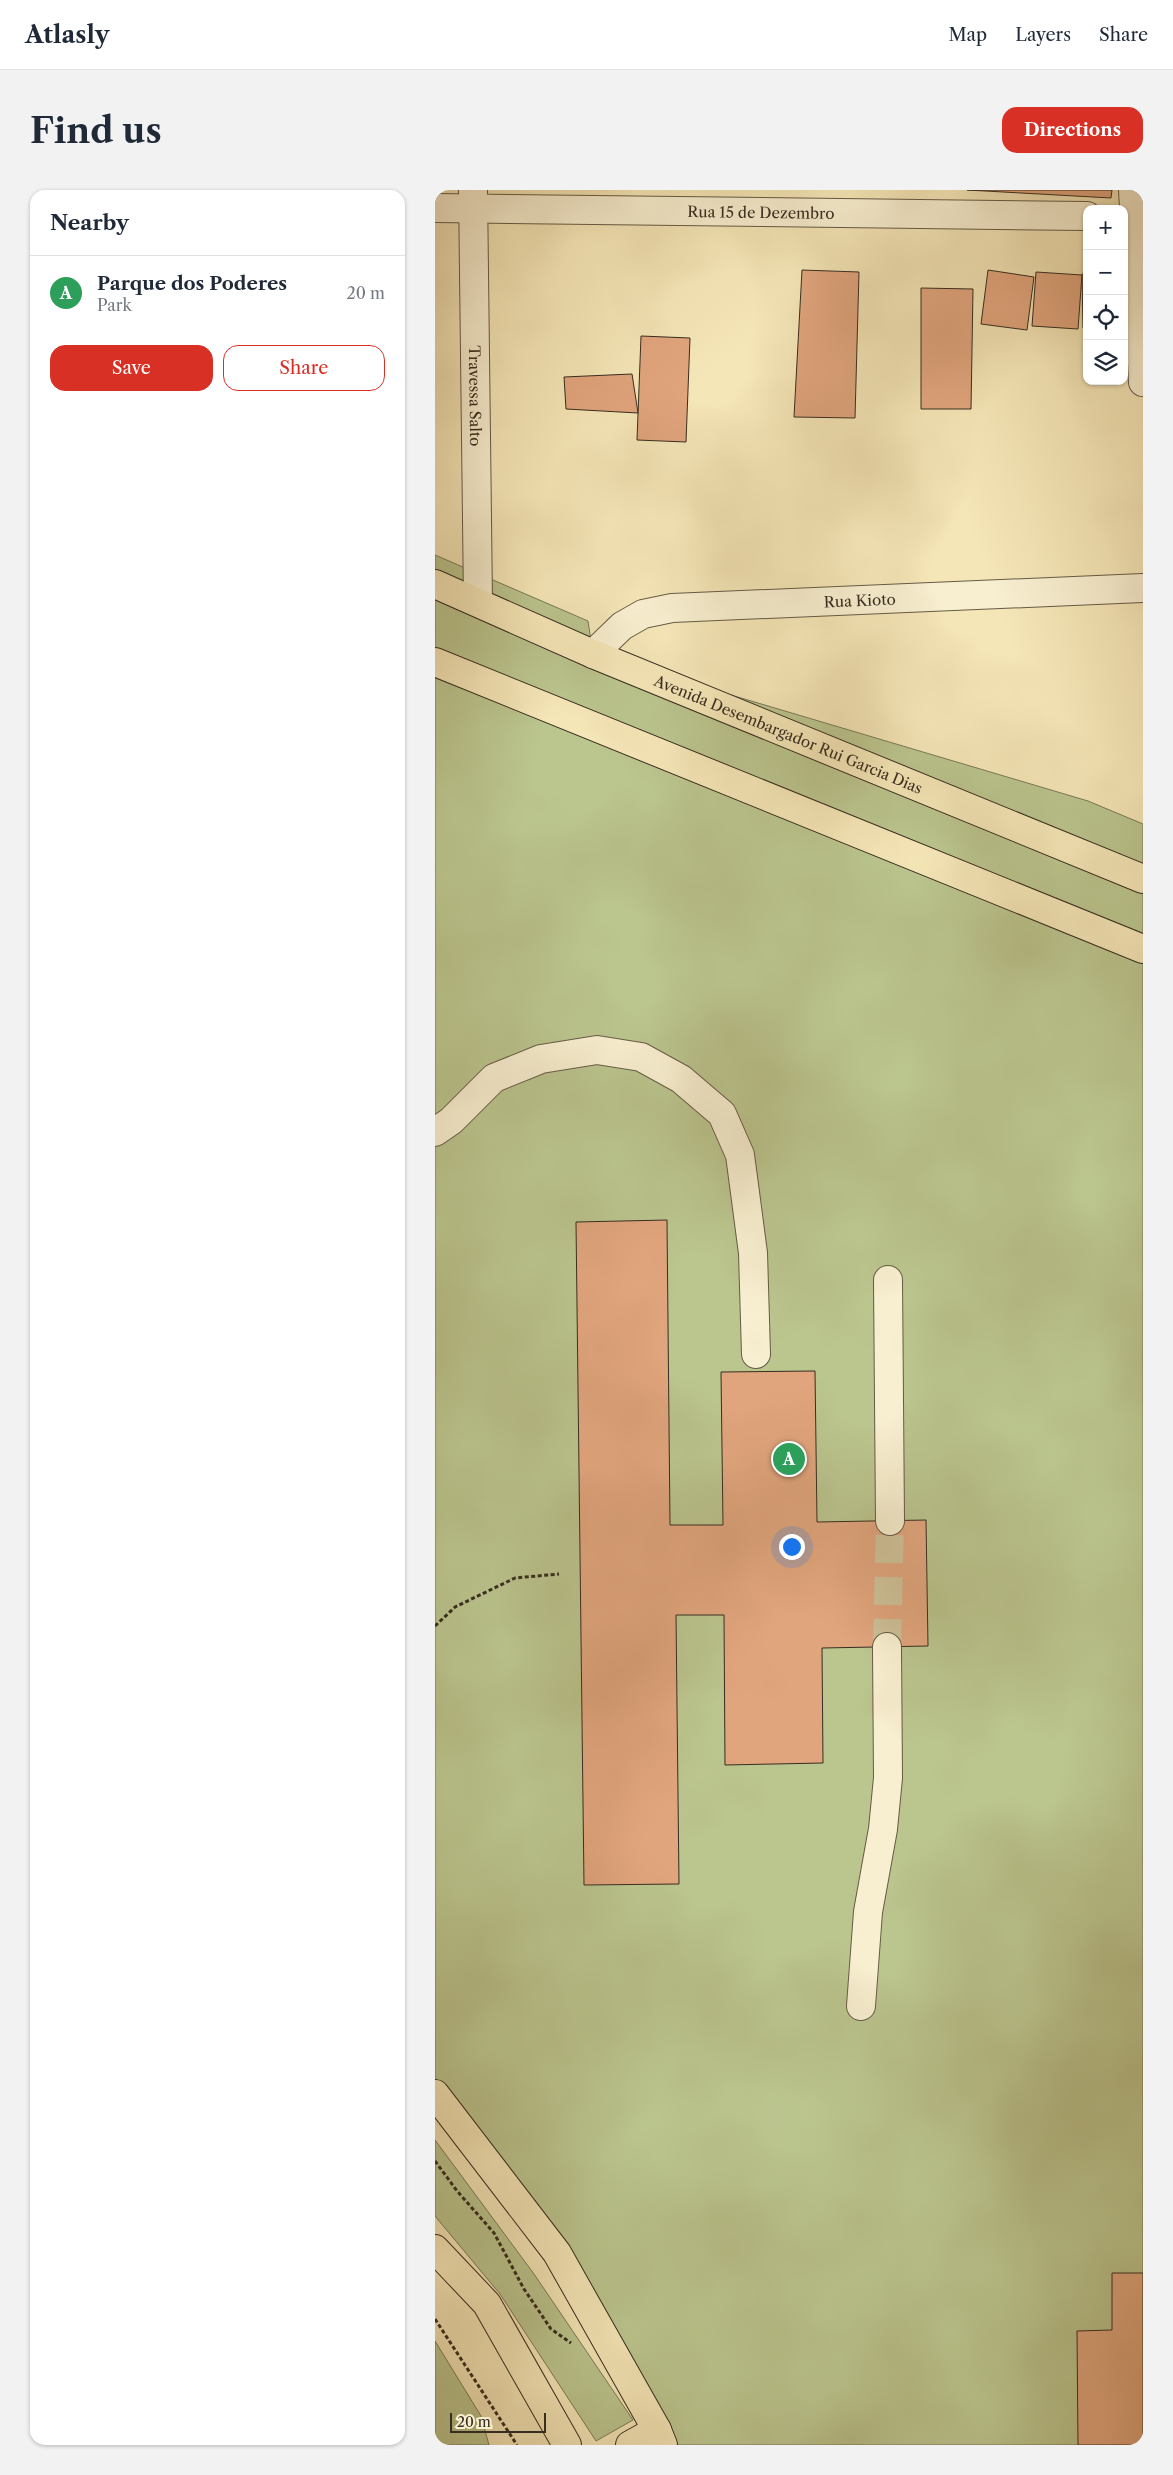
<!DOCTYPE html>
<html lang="en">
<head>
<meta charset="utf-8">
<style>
	:root { --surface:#fff; --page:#f2f2f3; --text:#1f2937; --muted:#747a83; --line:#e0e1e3; --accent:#d93025 }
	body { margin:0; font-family:"Libre Caslon Text",serif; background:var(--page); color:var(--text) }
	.controls { position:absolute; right:15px; top:15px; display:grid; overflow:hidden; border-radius:10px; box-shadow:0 1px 4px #0004 }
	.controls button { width:45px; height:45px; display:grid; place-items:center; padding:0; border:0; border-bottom:1px solid var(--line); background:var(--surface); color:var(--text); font:25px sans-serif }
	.scale { position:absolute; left:15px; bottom:12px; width:96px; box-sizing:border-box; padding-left:5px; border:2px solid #372d21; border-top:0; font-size:14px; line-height:18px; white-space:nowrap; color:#372d21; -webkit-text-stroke:4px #f8efd0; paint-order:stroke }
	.you { position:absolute; left:356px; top:1356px; width:18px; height:18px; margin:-12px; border:4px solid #fff; border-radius:50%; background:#1a73e8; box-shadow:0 0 0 8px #1a73e833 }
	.badge { display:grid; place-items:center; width:32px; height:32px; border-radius:50%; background:var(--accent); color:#fff; font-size:16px; font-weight:700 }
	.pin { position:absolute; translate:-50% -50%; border:2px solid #fff; box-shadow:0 1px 5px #0006 }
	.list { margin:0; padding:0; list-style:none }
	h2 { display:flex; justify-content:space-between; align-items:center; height:65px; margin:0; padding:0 20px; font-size:21px }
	h2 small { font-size:16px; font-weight:400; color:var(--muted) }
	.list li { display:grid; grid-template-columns:32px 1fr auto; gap:15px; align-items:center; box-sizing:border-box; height:75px; padding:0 20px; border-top:1px solid var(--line) }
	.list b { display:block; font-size:19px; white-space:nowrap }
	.list p { margin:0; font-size:16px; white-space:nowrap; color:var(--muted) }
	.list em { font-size:16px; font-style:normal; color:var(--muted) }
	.actions { display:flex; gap:10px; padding:15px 20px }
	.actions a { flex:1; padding:11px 0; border:1px solid var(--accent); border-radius:15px; text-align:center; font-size:18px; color:var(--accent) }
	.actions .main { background:var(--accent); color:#fff }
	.icon { flex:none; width:28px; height:28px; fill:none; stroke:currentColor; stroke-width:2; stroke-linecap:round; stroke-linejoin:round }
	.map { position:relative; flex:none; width:708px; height:2255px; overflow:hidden; border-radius:15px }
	header { display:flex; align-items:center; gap:30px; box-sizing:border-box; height:70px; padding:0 25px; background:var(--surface); border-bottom:1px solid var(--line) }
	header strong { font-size:24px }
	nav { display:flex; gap:28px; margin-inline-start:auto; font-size:18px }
	.intro { display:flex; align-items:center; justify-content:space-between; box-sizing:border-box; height:120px; padding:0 30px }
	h1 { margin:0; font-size:35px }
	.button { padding:12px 22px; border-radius:15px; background:var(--accent); color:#fff; font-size:18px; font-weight:700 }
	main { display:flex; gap:30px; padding:0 30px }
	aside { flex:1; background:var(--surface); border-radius:15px; box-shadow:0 1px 4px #0004 }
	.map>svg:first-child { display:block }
</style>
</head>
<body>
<header>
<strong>Atlasly</strong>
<nav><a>Map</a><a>Layers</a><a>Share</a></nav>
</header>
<div class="intro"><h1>Find us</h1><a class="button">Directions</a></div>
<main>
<aside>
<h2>Nearby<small></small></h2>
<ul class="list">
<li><span class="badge" style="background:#2e9e5b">A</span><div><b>Parque dos Poderes</b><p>Park</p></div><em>20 m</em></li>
</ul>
<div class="actions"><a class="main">Save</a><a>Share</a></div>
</aside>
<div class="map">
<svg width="708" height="2255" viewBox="0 0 708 2255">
	<rect width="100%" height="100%" fill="#f5e6b7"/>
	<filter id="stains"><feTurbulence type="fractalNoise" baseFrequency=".004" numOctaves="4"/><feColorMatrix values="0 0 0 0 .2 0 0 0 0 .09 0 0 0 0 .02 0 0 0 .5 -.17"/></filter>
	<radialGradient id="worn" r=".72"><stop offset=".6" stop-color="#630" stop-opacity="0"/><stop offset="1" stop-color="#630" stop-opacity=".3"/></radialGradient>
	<!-- green -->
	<path fill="#bbc58e" stroke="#797958" d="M 0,365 L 153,431 L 158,464 L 653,611 L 708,634 L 708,2255 L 228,2255 L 122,2063 L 0,1904 Z
		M 0,1950 L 99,2084 L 198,2230 L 161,2251 L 65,2104 L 0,2026 Z
		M 0,2151 L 46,2226 L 54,2255 L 0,2255 Z"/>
	<!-- building -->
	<path fill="#e1a57d" stroke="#372d21" d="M 532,0 L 677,0 L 676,8 Z
		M 367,80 L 424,82 L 420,228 L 359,227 Z
		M 553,80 L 599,87 L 592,140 L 546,134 Z
		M 601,82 L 647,85 L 643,139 L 597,136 Z
		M 689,83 L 694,137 L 689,137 Z
		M 647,84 L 652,84 L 652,138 L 648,138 Z
		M 486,98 L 538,99 L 536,219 L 486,219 Z
		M 206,146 L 255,148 L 251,252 L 202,250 Z
		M 197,184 L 203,223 L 131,219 L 129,187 Z
		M 232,1030 L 235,1335 L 288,1335 L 286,1182 L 380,1181 L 382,1332 L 491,1330 L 493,1456 L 387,1458 L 388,1573 L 290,1575 L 289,1425 L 241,1425 L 244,1694 L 149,1695 L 141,1032 Z
		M 677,2083 L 708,2083 L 708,2255 L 643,2255 L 642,2141 L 677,2140 Z"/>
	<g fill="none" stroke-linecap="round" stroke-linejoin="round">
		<!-- minor-tunnel -->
		<path stroke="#cfc199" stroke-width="28" stroke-dasharray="28 14" stroke-linecap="butt" d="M 452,1457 L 455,1331"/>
		<defs>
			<g id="minor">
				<path id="s1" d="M 38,0 L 43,412"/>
				<path d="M 698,0 L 708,192"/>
				<path id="s2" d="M 0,18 L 652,26"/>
				<path id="s3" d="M 158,464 L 187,436 L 208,424 L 237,418 L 708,398"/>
				<path d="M 0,942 L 16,931 L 59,888 L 106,869 L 162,860 L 206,867 L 246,889 L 287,924 L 305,965 L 318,1063 L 321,1164"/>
				<path d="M 453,1090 L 455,1331"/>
				<path d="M 426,1816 L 433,1722 L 448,1639 L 453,1588 L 452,1457"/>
			</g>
			<g id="major">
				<path id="s4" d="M 0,394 L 158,464 L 708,689"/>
				<path d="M 0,472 L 708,759"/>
				<path d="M 0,1904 L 122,2063 L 222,2240 L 228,2255"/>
				<path d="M 0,2059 L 52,2114 L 132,2255"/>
				<path d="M 195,2255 L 222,2240"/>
			</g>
		</defs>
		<!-- minor casing -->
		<use href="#minor" stroke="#665b46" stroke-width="30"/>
		<!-- major casing -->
		<use href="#major" stroke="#372d21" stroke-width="30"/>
		<!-- path -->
		<path stroke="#372d21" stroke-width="3" stroke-dasharray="4 2.5" stroke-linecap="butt" d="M 0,1436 L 20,1417 L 80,1388 L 124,1384
			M 0,1971 L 22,2001 L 59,2043 L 89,2099 L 116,2139 L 136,2153
			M 0,2129 L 82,2255"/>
		<!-- minor -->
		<use href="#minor" stroke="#f8efd0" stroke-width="28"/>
		<!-- major -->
		<use href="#major" stroke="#f5e6b7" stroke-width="28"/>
	</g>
	<g text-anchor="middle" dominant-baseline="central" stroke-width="4" stroke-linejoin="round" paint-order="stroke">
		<!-- street labels -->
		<g font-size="15" fill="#372d21" stroke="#f8efd0">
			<text stroke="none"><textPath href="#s2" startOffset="326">Rua 15 de Dezembro</textPath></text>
			<text stroke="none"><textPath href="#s1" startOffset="206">Travessa Salto</textPath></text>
			<text stroke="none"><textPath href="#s3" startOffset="282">Rua Kioto</textPath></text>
			<text stroke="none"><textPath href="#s4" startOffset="384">Avenida Desembargador Rui Garcia Dias</textPath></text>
		</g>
	</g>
	<rect width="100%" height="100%" filter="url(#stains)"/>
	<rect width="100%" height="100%" fill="url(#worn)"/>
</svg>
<div class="controls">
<button>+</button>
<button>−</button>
<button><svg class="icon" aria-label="locate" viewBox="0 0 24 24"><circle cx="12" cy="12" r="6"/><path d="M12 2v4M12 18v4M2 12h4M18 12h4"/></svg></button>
<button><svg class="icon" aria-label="layers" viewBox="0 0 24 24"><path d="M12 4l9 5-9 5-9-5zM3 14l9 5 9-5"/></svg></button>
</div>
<div class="scale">20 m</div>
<div class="you"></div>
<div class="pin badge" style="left:354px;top:1269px;background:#2e9e5b">A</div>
</div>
</main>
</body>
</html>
